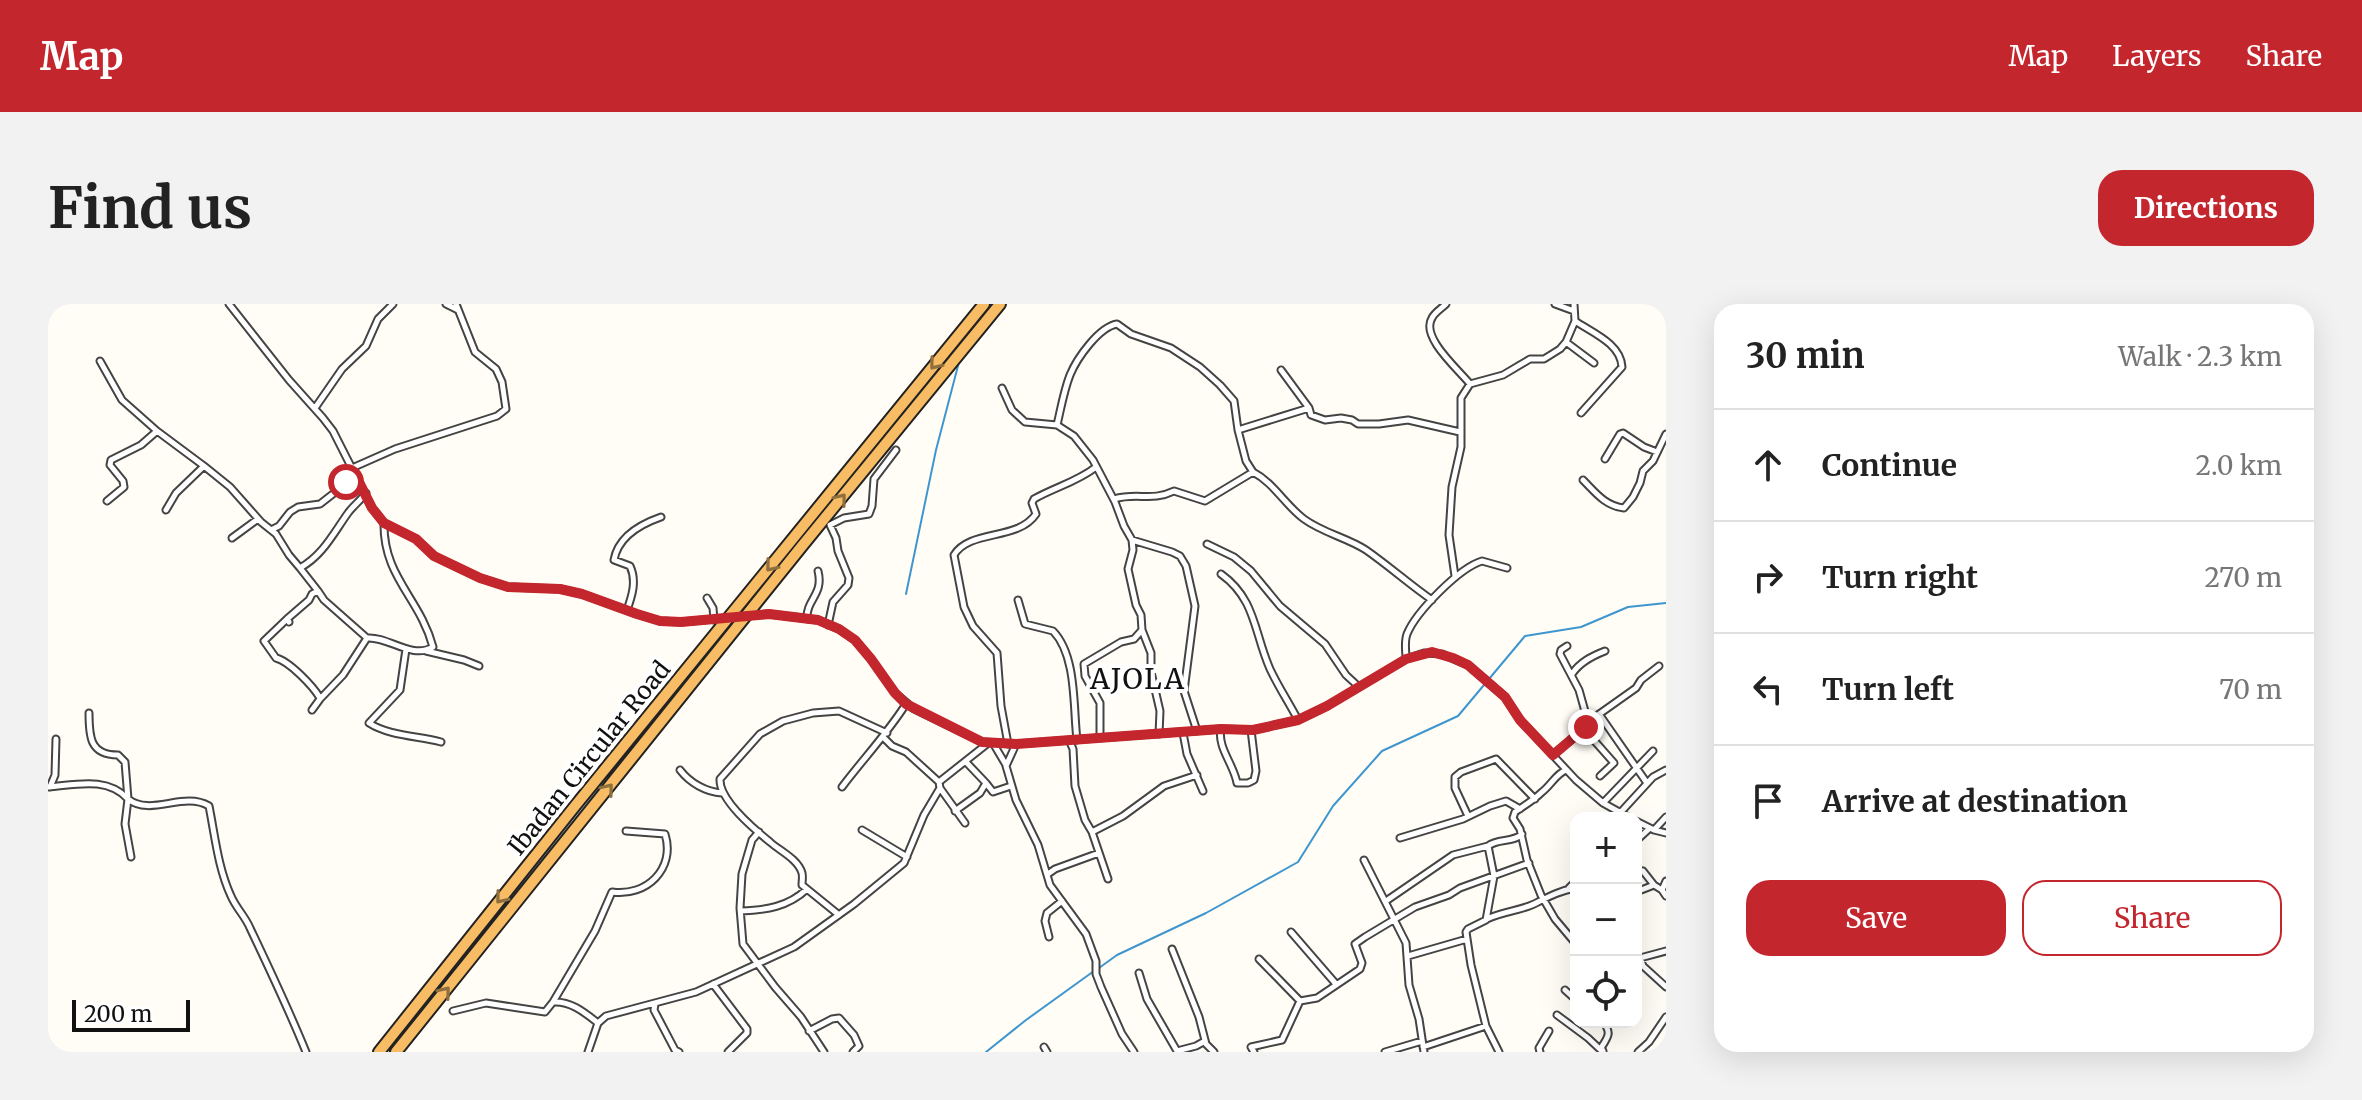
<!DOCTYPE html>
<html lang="en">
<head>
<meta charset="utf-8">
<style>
	:root { --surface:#fff; --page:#f2f2f2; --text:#222; --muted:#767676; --line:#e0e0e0; --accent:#c4262e }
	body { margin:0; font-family:Merriweather,serif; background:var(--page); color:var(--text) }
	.controls { position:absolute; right:24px; bottom:24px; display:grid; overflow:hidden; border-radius:16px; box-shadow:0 8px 32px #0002 }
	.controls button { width:72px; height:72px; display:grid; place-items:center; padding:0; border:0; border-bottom:2px solid var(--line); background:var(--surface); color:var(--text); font:40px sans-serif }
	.scale { position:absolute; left:24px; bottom:20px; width:118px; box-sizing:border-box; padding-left:8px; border:4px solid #111; border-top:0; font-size:22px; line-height:28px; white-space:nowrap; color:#111; -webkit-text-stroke:6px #fff; paint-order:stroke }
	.stop { position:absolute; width:24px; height:24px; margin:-18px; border:6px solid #c4262e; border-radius:50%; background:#fff }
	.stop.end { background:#c4262e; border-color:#fff; box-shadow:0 2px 8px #0008 }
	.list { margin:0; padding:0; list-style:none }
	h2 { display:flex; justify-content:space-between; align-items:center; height:104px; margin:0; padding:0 32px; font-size:34px }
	h2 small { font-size:26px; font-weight:400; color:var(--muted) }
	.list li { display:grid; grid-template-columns:52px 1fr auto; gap:24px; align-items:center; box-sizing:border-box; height:112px; padding:0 32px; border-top:2px solid var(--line) }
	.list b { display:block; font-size:30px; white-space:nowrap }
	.list em { font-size:26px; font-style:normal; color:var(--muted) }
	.actions { display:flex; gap:16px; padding:24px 32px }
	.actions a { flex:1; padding:18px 0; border:2px solid var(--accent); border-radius:24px; text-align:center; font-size:28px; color:var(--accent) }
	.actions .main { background:var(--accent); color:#fff }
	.icon { flex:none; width:44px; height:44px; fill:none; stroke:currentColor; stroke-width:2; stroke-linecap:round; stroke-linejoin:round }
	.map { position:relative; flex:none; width:1618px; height:748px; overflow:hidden; border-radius:24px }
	header { display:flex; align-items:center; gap:48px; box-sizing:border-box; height:112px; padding:0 40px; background:var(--accent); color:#fff }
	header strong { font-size:38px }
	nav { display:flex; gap:44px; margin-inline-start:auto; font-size:28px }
	.intro { display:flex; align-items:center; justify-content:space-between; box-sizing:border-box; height:192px; padding:0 48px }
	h1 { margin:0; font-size:56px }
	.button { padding:20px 36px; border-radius:24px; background:var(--accent); color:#fff; font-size:28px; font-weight:700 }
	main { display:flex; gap:48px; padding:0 48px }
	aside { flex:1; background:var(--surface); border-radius:24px; box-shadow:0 8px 32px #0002 }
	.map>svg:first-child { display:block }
</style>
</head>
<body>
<header>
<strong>Map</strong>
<nav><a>Map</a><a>Layers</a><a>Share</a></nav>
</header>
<div class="intro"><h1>Find us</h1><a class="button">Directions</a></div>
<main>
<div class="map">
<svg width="1618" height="748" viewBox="0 0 1618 748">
	<rect width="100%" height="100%" fill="#fffdf5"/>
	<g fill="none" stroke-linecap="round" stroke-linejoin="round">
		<!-- stream -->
		<path stroke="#3f96cf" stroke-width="2" d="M 858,290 L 888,146 L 911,58
			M 1051,664 L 1069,651 L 1158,609 L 1250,558 L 1285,502 L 1334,447 L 1410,412 L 1477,332 L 1533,323 L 1580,303 L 1618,299
			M 938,748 L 978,716 L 1046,667"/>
		<defs>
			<path id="minor" d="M 181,0 L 241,76 L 275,114 L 285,127 L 324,204 L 336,219 L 368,235 L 386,252 L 432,274 L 460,283 L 512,285 L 534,290 L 589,310 L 612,317 L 633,318 L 721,310 L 770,316 L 791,325 L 807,336 L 823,355 L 847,389 L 866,405 L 934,438 L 968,440 L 1173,425 L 1205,426 L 1250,416 L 1279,402 L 1358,355 L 1376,349 L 1394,350 L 1420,361 L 1457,393 L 1472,416 L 1528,476 L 1555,499 L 1582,514
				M 398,0 L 410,6
				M 1398,0 C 1394,4 1386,9 1384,14 C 1372,33 1411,66 1422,80
				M 1507,0 L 1526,7
				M 1526,0 L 1527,17 L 1518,38 L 1546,59
				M 1527,17 C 1545,29 1573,40 1574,63 L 1533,109
				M 52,57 L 74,96 L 109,127
				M 1233,66 L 1261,104 L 1263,111 L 1277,116 L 1293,114 L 1304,116 L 1310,120 L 1331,120 L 1360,116 L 1412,128
				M 954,84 L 964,106 L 977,118 L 1009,121 L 1026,132 L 1045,156 L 1067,198 L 1076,222 L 1084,236 L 1085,246 L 1080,265 L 1088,301 L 1093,311 L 1094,326 L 1103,349 L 1103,368 L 1112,407 L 1111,430
				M 267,104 L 294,65 L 318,42 L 330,15 L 345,0
				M 1009,121 C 1013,104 1016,86 1022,71 C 1029,54 1051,23 1069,20 L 1083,30 L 1123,44 L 1152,63 L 1172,81 L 1186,97 L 1190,126
				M 1557,155 L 1572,130 L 1575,129 L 1596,143 L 1609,148
				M 304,164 L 347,145 L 449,112 L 458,105 L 454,78 L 448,65 L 427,48 L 408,0
				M 1205,168 C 1226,179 1237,201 1256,215 C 1275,229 1300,234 1318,246 C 1341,262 1361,280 1384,296
				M 1535,176 C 1547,188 1557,202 1576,204 L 1585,193 L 1592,179 L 1595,167 L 1605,157 L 1618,130
				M 1066,195 C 1090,188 1103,198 1126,187 L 1157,197 L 1205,168 L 1198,157 L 1190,126 L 1261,104
				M 59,197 L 76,183 L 75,177 L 62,161 L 63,156 L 93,141 L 109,127 L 156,162
				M 118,206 L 128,189 L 156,162 L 182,183 L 213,218 L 228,230 L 241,251 L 252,264
				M 223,226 L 231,222 L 242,208 L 250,203 L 272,200 L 308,172
				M 184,234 L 210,215
				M 1084,236 L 1124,248 L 1132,252 L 1138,262 L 1147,302 L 1136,387 L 1149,427
				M 1159,240 L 1186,253 L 1203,267 L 1232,302 L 1277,340 L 1298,371 L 1311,383
				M 1173,270 C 1208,295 1206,329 1222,365 C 1230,382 1241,399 1250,416
				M 1407,272 L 1401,231 L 1404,183 L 1413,143 L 1413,94 L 1422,80 L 1455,71 L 1482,55 L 1496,55 L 1512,45 L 1518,38
				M 270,287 L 252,264 C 275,251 285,230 300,209 C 305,202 312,197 318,189
				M 659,294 L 665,304 L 666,316
				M 970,296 L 977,320 L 1005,327 C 1029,352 1025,403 1029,436
				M 579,306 C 584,292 589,277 582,262 L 566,256 C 570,233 593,220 613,213
				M 239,315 L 261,296 L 264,290 L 270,287 L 276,296 L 319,334
				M 759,315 C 758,295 776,291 770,267
				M 241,318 L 239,315 L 216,337 L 228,354 C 241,357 265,382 272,394
				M 780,321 L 785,298 L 800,281 L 801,274 L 790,247 L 788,234 L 782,221 L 796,214 L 821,210 L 824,202 L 826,175 L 848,146
				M 358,345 L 352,386 L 321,419 C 341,432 371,432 393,438
				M 378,347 L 416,356 L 431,362
				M 1358,355 C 1358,347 1356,338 1359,330 C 1368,308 1411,264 1434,257 L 1459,264
				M 1524,370 C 1532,358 1544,352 1557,347
				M 264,406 L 272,395 L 295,371 L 319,334 C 340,332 364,356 385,343 C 372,294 335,273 336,219
				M 41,409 C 41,433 42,451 70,451 L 77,458 L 80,495 C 103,513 135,487 161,502 C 167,532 170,564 183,592 C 188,604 197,612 202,624 C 221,664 241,706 258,748
				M 1551,410 L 1599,479
				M 1540,418 L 1588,384 L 1593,376 L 1611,362
				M 1173,425 C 1169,443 1186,461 1189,479 L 1200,479 L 1206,476 L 1208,467 L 1203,426
				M 1536,425 L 1566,459 L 1552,472
				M 1135,429 L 1139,450 L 1155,487
				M 835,433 L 844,442 L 858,448 L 891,478 L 892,484 L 917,519
				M 1052,434 L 1052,399 L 1037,372 L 1036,360 L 1073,338 L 1086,335 L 1094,326
				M 1021,436 L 1025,445 L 1027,482 L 1037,516 L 1044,528 L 1060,575
				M 945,439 L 958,461
				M 960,440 L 953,402 L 949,349 L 925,322 L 916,303 L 906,251 C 922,225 970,237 988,210 L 984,199 L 986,195 C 1007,183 1029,178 1048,163
				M 968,440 L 958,462 L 968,496 L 990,541 L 1002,581 L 1038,630 L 1048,657 L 1048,670 L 1053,683 L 1074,730 L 1086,748
				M 1505,451 L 1538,423 L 1540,418 L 1531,386 L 1512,350 L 1513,346 L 1519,342
				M 918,458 L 938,479
				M 632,466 C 642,479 658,488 674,489
				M 1518,466 C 1508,470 1503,481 1494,488 C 1486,496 1477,501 1467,508 L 1465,514 L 1472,525 L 1479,556 L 1493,591 L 1507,615 L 1528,640
				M 891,478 L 939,440
				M 0,483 C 27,481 59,472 80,495 L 77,520 L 83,553
				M 2,483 L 7,471 L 8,435
				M 794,483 C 815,455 839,430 858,400
				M 1555,499 L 1605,447
				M 907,507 L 932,489 L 938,479 L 945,488 L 963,482
				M 1572,509 L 1605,473 L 1618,466
				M 1420,512 L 1407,484 L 1407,473 L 1413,468 L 1448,455 L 1487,495
				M 1588,517 L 1606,526 L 1618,529
				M 814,526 L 859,553
				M 1606,526 L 1618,513
				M 711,528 L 704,536 L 694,570 L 692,604 L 695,640 L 727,683 L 753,713 L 776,748
				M 1044,528 L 1075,512 L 1116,482 L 1149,471
				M 1352,534 L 1415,515 L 1442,502 L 1458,497 L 1472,505
				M 1588,537 L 1602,524
				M 1316,556 L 1358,639 L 1361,681 L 1371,715 L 1376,748
				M 1588,566 L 1595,567 L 1606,581 L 1614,586
				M 1000,570 L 1007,565 L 1051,549
				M 1618,577 L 1614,586 L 1618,592
				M 1521,584 L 1526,579 L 1528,571
				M 1588,588 L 1606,581
				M 1338,597 L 1405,551 L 1440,542
				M 693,607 C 718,606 740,603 759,585
				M 791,611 L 754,581 C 754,577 755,573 754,569 C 750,555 732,547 722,538 C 706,525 671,496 672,475 L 712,430 L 735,417 L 765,409 L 791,407 L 839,429
				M 1439,615 C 1456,607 1477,606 1490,598 C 1502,592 1514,586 1528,584
				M 1243,628 L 1288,680
				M 1001,633 L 997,617 L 999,609 L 1014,597
				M 1124,645 L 1151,713 L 1158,740 L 1166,748
				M 1360,652 L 1419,635
				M 1592,654 L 1595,662 L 1618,683
				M 1592,654 L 1618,647
				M 1211,655 L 1252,697
				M 1091,669 L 1099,695 L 1129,747 L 1148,742 L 1157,737
				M 665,680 L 699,725 L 699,729 L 680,748
				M 1517,686 L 1528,696
				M 505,698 L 547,627 L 564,588 C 598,593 628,565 617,530 L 578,527
				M 607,700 L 606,706 L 627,746 L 631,748
				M 405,707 L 438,699 L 497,708 L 505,698 C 523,697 536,708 550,719
				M 1509,711 L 1540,734 L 1555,748
				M 761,727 L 784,715 L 791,714 L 806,731 L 811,742 L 805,748
				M 996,743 L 999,748
				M 1375,743 L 1438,722
				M 1555,747 L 1553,744 C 1560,733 1564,729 1555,718
				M 540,748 L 550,719 L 558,712 L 648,688 L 746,643 L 806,600 L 856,559 L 876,511 L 892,484
				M 1206,748 L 1203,743 L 1234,736 L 1252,697 L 1269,694 L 1312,665 L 1314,659 L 1307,640 L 1317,633 L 1367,603 L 1401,591 L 1412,584 L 1481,559
				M 1337,748 L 1374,737
				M 1451,748 L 1438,722 L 1423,661 L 1418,628 L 1420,625 L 1438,616 L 1446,572 L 1440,542 C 1450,534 1465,539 1474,530
				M 1492,748 L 1491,744 L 1501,727
				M 1590,748 L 1601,738 L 1618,713"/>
			<path id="trunk" d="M 331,748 L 527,502 L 936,0
				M 348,748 L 754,242 L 952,0"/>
		</defs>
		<!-- minor casing -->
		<use href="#minor" stroke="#444" stroke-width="9"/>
		<!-- trunk casing -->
		<use href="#trunk" stroke="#222" stroke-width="14"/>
		<!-- minor -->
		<use href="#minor" stroke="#fff" stroke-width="5"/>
		<!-- trunk -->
		<use href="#trunk" stroke="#f7bc64" stroke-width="10"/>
	</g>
	<!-- one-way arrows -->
	<defs><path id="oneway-chevron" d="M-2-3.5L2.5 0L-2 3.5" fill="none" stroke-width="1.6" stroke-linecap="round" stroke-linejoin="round" transform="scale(2)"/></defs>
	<g stroke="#906f3f">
		<use href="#oneway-chevron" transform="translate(887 60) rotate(129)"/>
		<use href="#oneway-chevron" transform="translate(793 195) rotate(-51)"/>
		<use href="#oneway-chevron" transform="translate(723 262) rotate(129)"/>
		<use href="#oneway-chevron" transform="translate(560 485) rotate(-51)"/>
		<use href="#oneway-chevron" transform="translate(453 594) rotate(129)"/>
		<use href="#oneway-chevron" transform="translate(397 688) rotate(-51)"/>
	</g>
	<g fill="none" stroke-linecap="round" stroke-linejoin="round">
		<!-- route -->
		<path stroke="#c4262e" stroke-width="10" d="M 298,178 L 308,172 L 324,204 L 336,219 L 368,235 L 386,252 L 432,274 L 460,283 L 512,285 L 534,290 L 589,310 L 612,317 L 633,318 L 721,310 L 770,316 L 791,325 L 807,336 L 823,355 L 847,389 L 858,400 L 934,438 L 968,440 L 1173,425 L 1205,426 L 1250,416 L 1279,402 L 1358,355 L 1384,348 L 1405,354 L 1420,361 L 1457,393 L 1472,416 L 1505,451 L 1538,423"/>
	</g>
	<g text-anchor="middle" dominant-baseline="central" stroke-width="8" stroke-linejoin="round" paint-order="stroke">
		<!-- street labels -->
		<g font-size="24" fill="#111" stroke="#fff">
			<text transform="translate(541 454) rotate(-51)">Ibadan Circular Road</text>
		</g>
		<!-- quarter labels -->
		<g font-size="28" letter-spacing="2" fill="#111" stroke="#fff">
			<text x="1090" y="375">AJOLA</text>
		</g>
	</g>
</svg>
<div class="controls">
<button>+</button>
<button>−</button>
<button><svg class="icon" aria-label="locate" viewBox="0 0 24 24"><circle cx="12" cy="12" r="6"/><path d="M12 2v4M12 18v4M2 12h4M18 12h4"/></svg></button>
</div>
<div class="scale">200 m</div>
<div class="stop" style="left:298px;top:178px"></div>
<div class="stop end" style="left:1538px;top:423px"></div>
</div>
<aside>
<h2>30 min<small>Walk · 2.3 km</small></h2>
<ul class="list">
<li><svg class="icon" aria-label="ahead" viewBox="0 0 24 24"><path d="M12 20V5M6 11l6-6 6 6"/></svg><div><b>Continue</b></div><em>2.0 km</em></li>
<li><svg class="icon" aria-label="right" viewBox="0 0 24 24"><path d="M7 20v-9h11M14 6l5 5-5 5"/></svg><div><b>Turn right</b></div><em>270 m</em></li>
<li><svg class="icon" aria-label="left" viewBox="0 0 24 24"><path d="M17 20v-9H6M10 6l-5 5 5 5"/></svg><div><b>Turn left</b></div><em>70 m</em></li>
<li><svg class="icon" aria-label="arrive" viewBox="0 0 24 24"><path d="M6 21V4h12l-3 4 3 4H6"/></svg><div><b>Arrive at destination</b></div></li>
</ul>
<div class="actions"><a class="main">Save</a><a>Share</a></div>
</aside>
</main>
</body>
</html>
